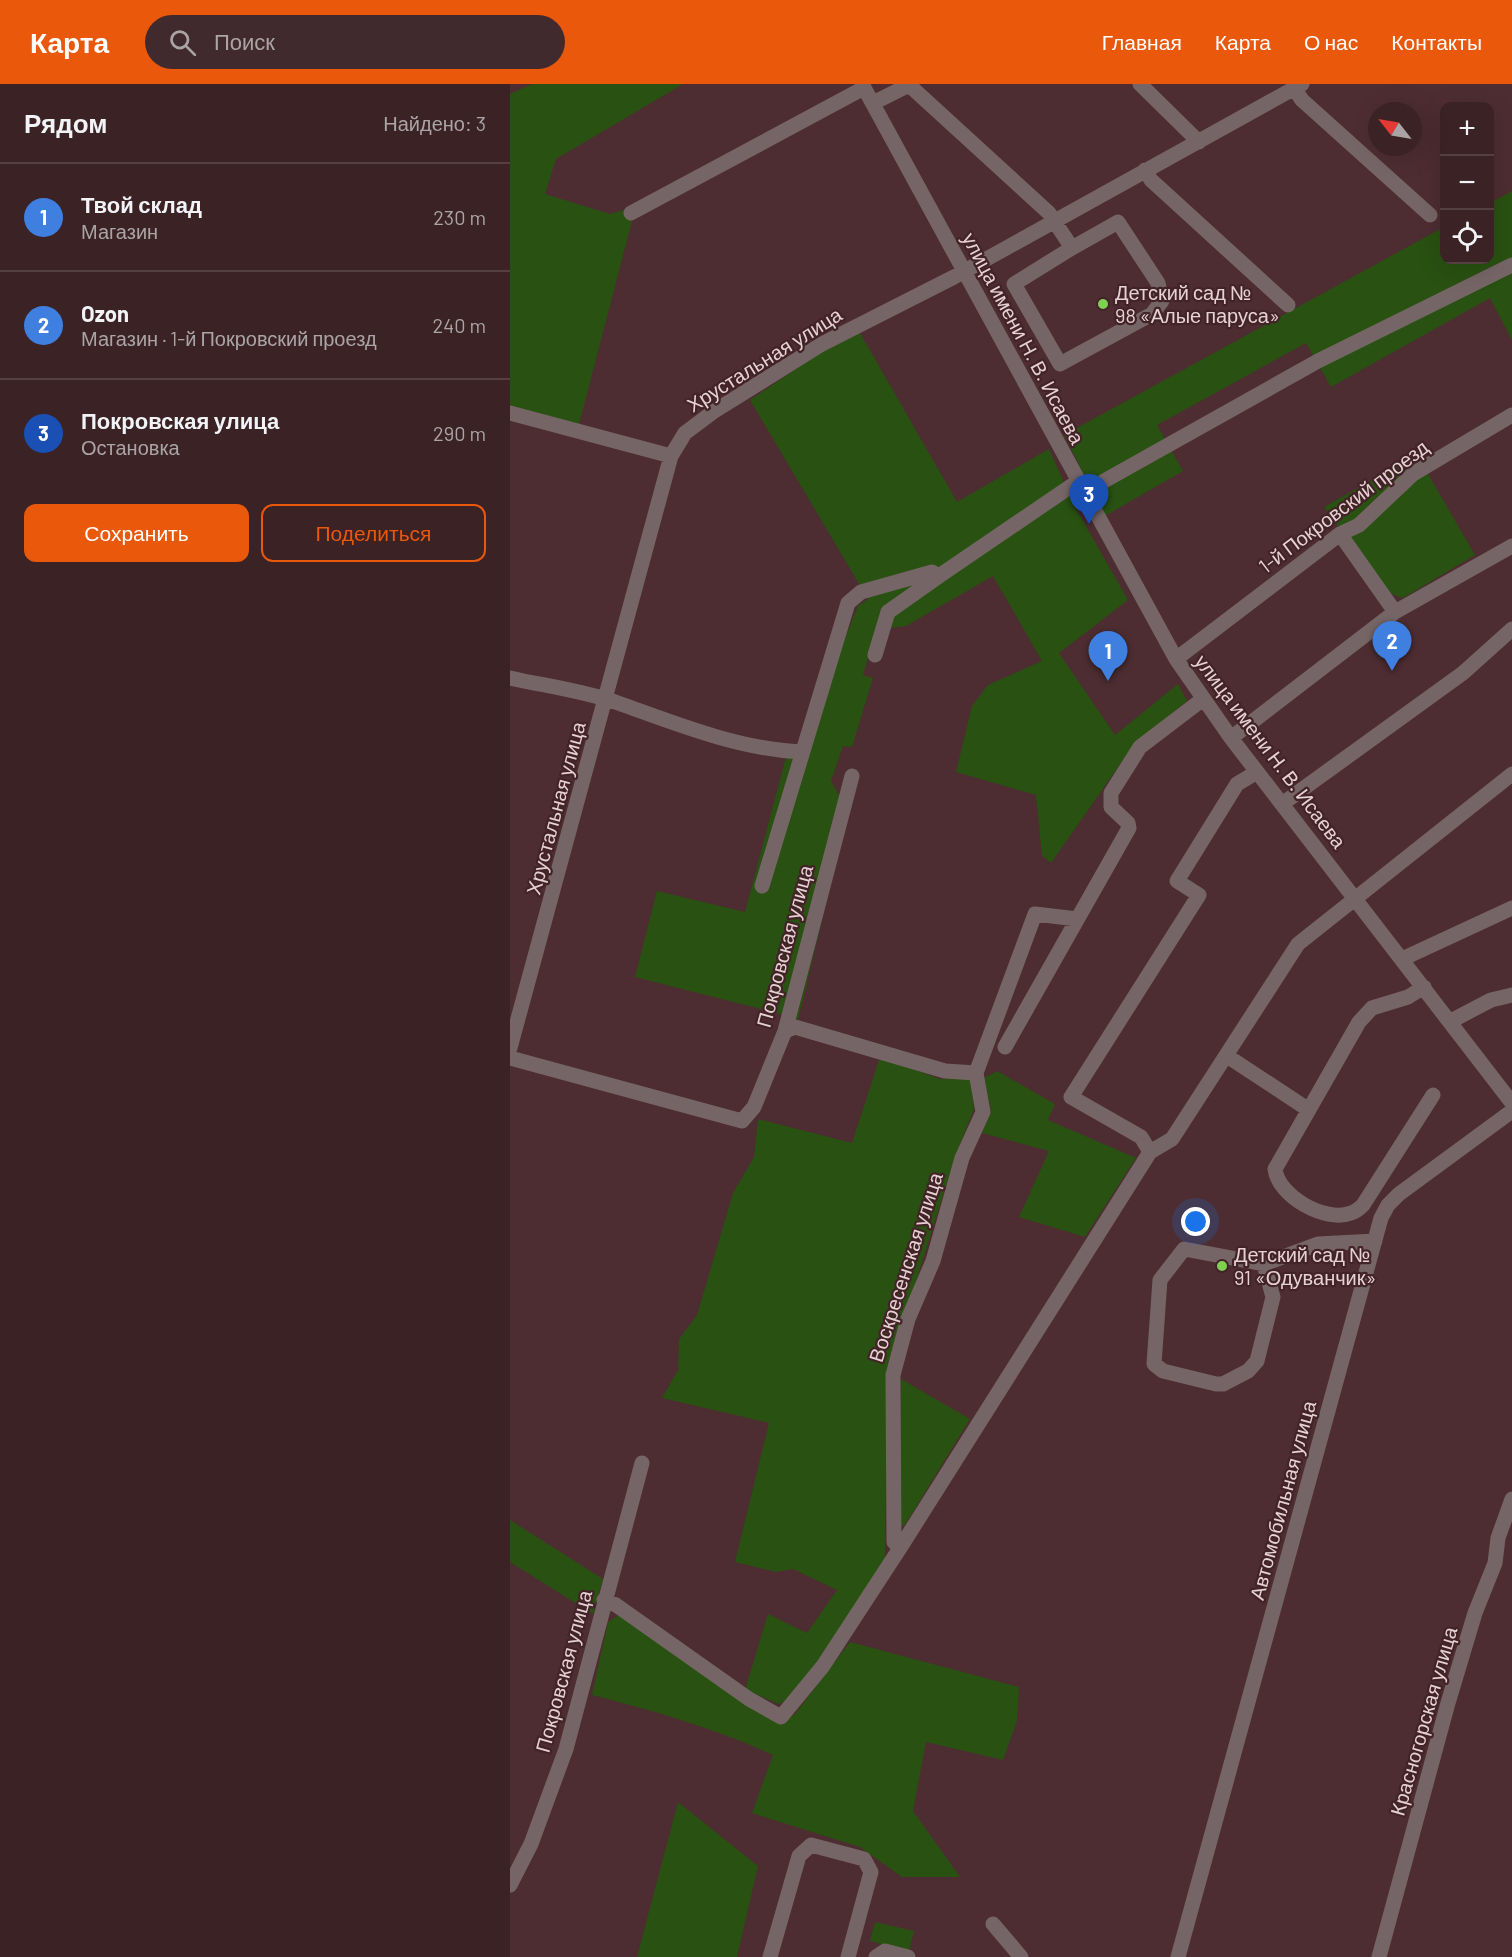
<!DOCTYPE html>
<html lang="ru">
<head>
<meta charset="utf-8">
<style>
	:root { --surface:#3a2225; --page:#412a2d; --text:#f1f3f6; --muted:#aba4a7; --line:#543f42; --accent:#ea580c }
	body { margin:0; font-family:Barlow,sans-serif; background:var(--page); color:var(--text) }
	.controls { position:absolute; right:18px; top:18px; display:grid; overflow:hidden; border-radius:12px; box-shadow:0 6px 24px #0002 }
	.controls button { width:54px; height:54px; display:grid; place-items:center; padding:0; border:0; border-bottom:2px solid var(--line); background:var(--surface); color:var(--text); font:30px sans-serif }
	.compass { position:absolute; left:858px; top:18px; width:54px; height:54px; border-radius:50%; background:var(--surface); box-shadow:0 6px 24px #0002; rotate:301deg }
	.you { position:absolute; left:686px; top:1138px; width:21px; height:21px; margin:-15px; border:4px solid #fff; border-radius:50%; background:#1a73e8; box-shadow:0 0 0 9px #1a73e833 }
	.badge { display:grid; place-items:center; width:39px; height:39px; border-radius:50%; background:var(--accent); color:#fff; font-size:20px; font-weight:700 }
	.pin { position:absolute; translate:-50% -50px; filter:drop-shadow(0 2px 3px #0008) }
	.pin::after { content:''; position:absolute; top:32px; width:21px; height:18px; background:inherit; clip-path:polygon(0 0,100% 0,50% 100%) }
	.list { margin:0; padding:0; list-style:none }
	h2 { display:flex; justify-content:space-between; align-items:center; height:78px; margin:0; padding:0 24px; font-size:26px }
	h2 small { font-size:20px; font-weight:400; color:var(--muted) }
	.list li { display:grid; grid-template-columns:39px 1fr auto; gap:18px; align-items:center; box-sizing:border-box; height:108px; padding:0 24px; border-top:2px solid var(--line) }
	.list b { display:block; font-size:22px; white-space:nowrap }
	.list p { margin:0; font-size:20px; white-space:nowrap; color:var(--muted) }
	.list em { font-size:20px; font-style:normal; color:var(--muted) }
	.actions { display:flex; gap:12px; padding:18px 24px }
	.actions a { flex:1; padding:14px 0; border:2px solid var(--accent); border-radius:12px; text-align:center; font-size:21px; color:var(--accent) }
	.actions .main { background:var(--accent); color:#fff }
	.icon { flex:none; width:33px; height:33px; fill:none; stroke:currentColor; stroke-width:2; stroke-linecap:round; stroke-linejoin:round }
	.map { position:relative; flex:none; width:1002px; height:1873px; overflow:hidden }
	header { display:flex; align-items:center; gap:36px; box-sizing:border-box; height:84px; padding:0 30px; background:var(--accent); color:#fff }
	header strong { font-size:28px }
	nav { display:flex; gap:33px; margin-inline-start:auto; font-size:21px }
	.search { width:420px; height:54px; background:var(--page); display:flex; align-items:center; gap:15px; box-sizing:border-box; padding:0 21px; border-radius:33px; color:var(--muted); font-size:22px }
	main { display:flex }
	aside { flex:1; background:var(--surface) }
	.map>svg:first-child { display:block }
</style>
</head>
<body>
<header>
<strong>Карта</strong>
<div class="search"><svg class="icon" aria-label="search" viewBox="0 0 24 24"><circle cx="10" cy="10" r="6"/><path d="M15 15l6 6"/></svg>Поиск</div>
<nav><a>Главная</a><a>Карта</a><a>О нас</a><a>Контакты</a></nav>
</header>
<main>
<aside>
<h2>Рядом<small>Найдено: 3</small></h2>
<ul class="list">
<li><span class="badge" style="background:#3f7fe0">1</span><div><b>Твой склад</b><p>Магазин</p></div><em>230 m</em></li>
<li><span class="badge" style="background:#3f7fe0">2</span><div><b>Ozon</b><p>Магазин · 1-й Покровский проезд</p></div><em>240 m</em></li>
<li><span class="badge" style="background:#1a4fb4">3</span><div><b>Покровская улица</b><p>Остановка</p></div><em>290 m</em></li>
</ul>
<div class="actions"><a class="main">Сохранить</a><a>Поделиться</a></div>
</aside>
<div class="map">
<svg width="1002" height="1873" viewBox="0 0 1002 1873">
	<rect width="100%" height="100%" fill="#4d2d31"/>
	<!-- green -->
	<path fill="#295111" d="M 22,0 L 173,0 L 46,75 L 35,110 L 100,130 L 118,125 L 122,137 L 66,352 L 0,335 L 0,10 Z
		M 1002,107 L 1002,256 L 980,214 L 821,303 L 796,259 L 647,341 L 673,387 L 595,432 L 554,351 L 934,143 L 934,176 L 980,176 L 980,119 Z
		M 350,249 L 447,418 L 539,365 L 565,423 L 618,516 L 549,569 L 605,651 L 668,600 L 677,617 L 625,659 L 541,779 L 532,772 L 526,711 L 446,688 L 462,622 L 478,601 L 532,577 L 483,492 L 396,542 L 366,546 L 353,591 L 363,594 L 342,663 L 333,662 L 321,697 L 338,728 L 288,936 L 271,930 L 125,893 L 147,807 L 235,828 L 276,673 L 296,675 L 336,551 L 348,522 L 358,515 L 240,316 L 314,266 Z
		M 907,371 L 965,471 L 893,514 L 876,508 L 814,423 Z
		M 370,973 L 430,995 L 460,993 L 464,1025 L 445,1073 L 377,1290 L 375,1474 L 306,1581 L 277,1616 L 269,1620 L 235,1606 L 258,1530 L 297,1549 L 327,1506 L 283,1485 L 266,1488 L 225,1478 L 259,1339 L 152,1314 L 168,1286 L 169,1255 L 187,1231 L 223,1109 L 244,1073 L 248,1035 L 342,1059 Z
		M 487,987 L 545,1020 L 538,1036 L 626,1074 L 575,1153 L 509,1133 L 539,1067 L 472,1049 L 481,1027 L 474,994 Z
		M 391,1295 L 460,1335 L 395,1441 L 390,1443 Z
		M 0,1436 L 93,1495 L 83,1530 L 0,1478 Z
		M 109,1531 L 269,1639 L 285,1630 L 340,1558 L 509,1603 L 507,1637 L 493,1676 L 416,1658 L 403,1727 L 450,1793 L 392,1793 L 350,1763 L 242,1729 L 263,1671 C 205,1644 144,1627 82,1611 L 98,1538 Z
		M 168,1718 L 248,1782 L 227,1873 L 127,1873 Z
		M 365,1838 L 404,1847 L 399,1867 L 360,1857 Z"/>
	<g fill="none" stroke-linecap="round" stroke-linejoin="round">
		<!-- minor -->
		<path stroke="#766566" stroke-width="15" d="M 352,0 L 666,575 L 721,654 L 1002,1019
			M 630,0 L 689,58
			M 784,4 L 792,16 L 920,131
			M 363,19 L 399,1 L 539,129 L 562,164 L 608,138 L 648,199 L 652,217 L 642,230 L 550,280 L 504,200 L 562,164
			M 635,86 L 641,96 L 778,221
			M 121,129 L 354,4
			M 0,329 L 161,372
			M 575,411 L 594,397 L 808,277 L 1002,181
			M 830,450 L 885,528 L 1002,462
			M 365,571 L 378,528 L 429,492
			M 666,575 L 830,450 L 849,441 L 903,390 L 1002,331
			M 0,594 C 36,602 74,607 108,619 C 167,640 228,665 291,668
			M 721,654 L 885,528
			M 772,720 L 953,589 L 1002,545
			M 252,802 L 338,519 L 351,508 L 422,488 L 429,492 L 567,398
			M 892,875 L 1002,824
			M 914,903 L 898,913 L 862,924 L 849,938 L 765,1085 C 768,1112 815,1139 841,1129 C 845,1128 850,1124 853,1121 L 923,1011
			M 941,937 L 981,916 L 1002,911
			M 275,947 L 285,943 L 435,987 L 466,989
			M 495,963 L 619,744 L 618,739 L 601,723 L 601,709 L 630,663 L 693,615
			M 0,964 L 161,372 L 175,349 L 203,328 L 312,260 L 444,193 L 792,0
			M 717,972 L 799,1026
			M 0,974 L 232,1037 L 244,1023 L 275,947 L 342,692
			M 640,1068 L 631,1053 L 561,1013 L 689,811 L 667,797 L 727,700 L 747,688
			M 754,1180 L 763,1213 L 747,1277 L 738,1287 L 713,1300 L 706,1300 L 653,1287 L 644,1280 L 650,1196 L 674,1165 L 754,1180 L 808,1160 L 865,1157
			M 390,1464 L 640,1068 L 662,1055 L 788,860 L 1002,690
			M 94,1516 L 106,1521 L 239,1615 L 271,1633 L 313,1582 L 390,1464 L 384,1458 L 383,1291 L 398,1235 L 423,1177 L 452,1074 L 473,1028 L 466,989 L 525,830 L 567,835
			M 0,1801 L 21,1760 L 56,1665 L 132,1379
			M 483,1840 L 511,1873
			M 260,1873 L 289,1772 L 301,1761 L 354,1775 L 361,1788 L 338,1873
			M 366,1873 L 375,1867 L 398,1873
			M 668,1873 L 871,1134 L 878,1121 L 889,1110 L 1002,1027
			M 869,1873 L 938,1619 L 965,1529 L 985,1479 L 988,1454 L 1002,1415"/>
	</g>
	<!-- markers -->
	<g fill="#7fd052" stroke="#422327" stroke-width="2">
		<circle cx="593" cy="220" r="6"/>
		<circle cx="712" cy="1182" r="6"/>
	</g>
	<g text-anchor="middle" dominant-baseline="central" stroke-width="4.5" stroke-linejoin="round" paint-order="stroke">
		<!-- poi labels -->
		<g font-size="20" fill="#e6d1d3" stroke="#422327" text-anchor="start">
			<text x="605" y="208">Детский сад №<tspan x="605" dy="23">98 «Алые паруса»</tspan></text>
			<text x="724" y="1170">Детский сад №<tspan x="724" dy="23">91 «Одуванчик»</tspan></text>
		</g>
		<!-- street labels -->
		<g font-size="20" fill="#e6d1d3" stroke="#422327">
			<text transform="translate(514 254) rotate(62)">улица имени Н. В. Исаева</text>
			<text transform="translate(254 275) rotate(-32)">Хрустальная улица</text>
			<text transform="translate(833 422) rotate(-37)">1-й Покровский проезд</text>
			<text transform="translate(761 667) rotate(53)">улица имени Н. В. Исаева</text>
			<text transform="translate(45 724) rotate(-75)">Хрустальная улица</text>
			<text transform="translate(274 862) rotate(-75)">Покровская улица</text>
			<text transform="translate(395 1183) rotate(-72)">Воскресенская улица</text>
			<text transform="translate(772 1416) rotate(-75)">Автомобильная улица</text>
			<text transform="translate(53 1587) rotate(-75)">Покровская улица</text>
			<text transform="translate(913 1637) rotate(-74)">Красногорская улица</text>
		</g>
	</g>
</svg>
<div class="controls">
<button>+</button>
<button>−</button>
<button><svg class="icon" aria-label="locate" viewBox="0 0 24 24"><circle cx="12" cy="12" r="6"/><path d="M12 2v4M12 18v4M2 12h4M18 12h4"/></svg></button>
</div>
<svg class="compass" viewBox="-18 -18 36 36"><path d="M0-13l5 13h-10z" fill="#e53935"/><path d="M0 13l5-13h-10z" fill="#aba4a7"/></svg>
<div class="you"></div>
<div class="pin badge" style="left:598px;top:597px;background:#3f7fe0">1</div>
<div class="pin badge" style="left:882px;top:587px;background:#3f7fe0">2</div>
<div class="pin badge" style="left:579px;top:440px;background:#1a4fb4">3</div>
</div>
</main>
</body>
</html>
